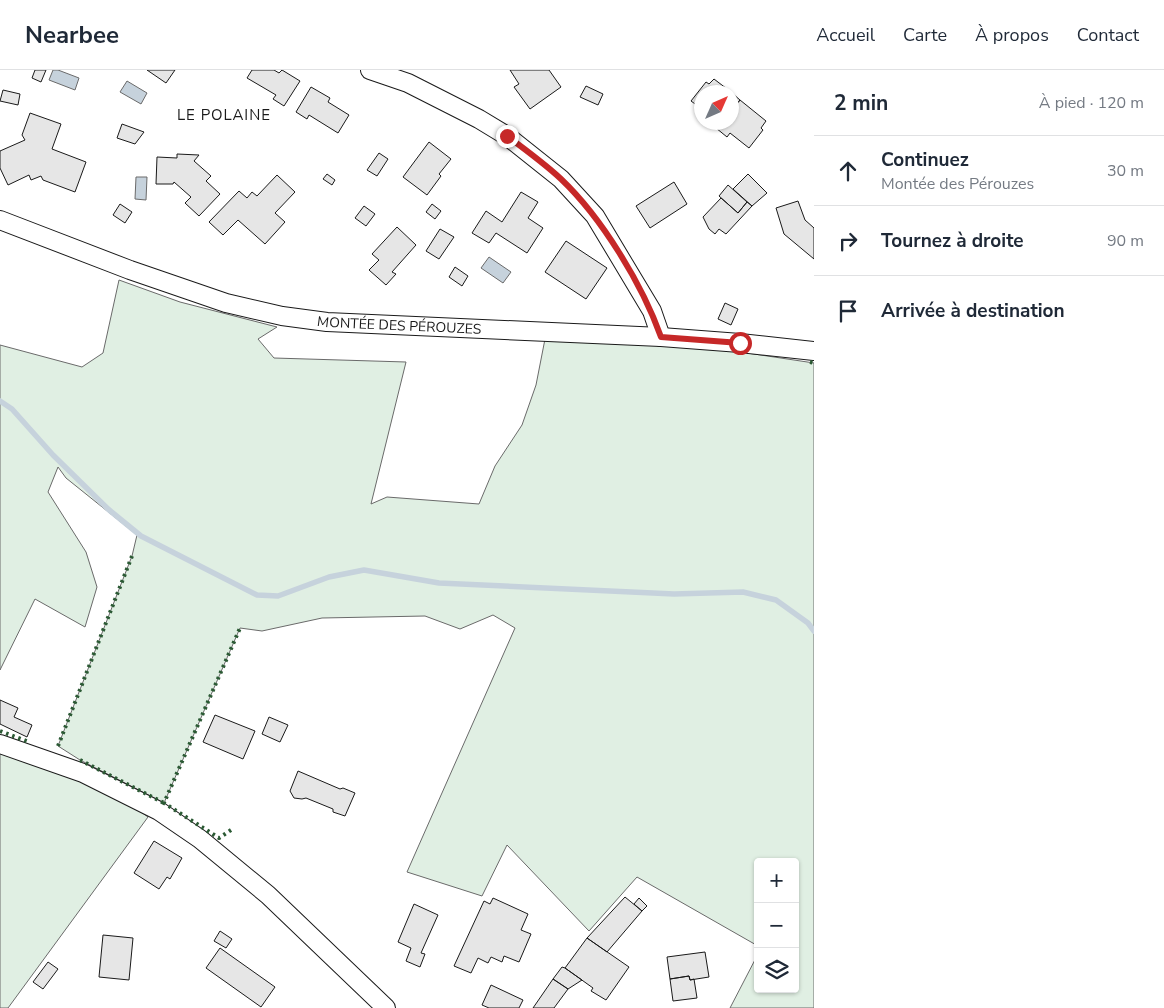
<!DOCTYPE html>
<html lang="fr">
<head>
<meta charset="utf-8">
<style>
	:root { --surface:#fff; --page:#f6f6f7; --text:#1f2937; --muted:#747a83; --line:#e0e1e3 }
	body { margin:0; font-family:"Nunito Sans",sans-serif; background:var(--page); color:var(--text) }
	.controls { position:absolute; right:15px; bottom:15px; display:grid; overflow:hidden; border-radius:5px; box-shadow:0 1px 4px #0004 }
	.controls button { width:45px; height:45px; display:grid; place-items:center; padding:0; border:0; border-bottom:1px solid var(--line); background:var(--surface); color:var(--text); font:25px sans-serif }
	.compass { position:absolute; left:694px; top:15px; width:45px; height:45px; border-radius:50%; background:var(--surface); box-shadow:0 1px 4px #0004; rotate:45deg }
	.stop { position:absolute; width:15px; height:15px; margin:-11px; border:4px solid #c62828; border-radius:50%; background:#fff }
	.stop.end { background:#c62828; border-color:#fff; box-shadow:0 1px 5px #0008 }
	.list { margin:0; padding:0; list-style:none }
	h2 { display:flex; justify-content:space-between; align-items:center; height:65px; margin:0; padding:0 20px; font-size:21px }
	h2 small { font-size:16px; font-weight:400; color:var(--muted) }
	.list li { display:grid; grid-template-columns:32px 1fr auto; gap:15px; align-items:center; box-sizing:border-box; height:70px; padding:0 20px; border-top:1px solid var(--line) }
	.list b { display:block; font-size:19px; white-space:nowrap }
	.list p { margin:0; font-size:16px; white-space:nowrap; color:var(--muted) }
	.list em { font-size:16px; font-style:normal; color:var(--muted) }
	.icon { flex:none; width:28px; height:28px; fill:none; stroke:currentColor; stroke-width:2; stroke-linecap:round; stroke-linejoin:round }
	.map { position:relative; flex:none; width:814px; height:938px; overflow:hidden }
	header { display:flex; align-items:center; gap:30px; box-sizing:border-box; height:70px; padding:0 25px; background:var(--surface); border-bottom:1px solid var(--line) }
	header strong { font-size:24px }
	nav { display:flex; gap:28px; margin-inline-start:auto; font-size:18px }
	main { display:flex }
	aside { flex:1; background:var(--surface) }
	.map>svg:first-child { display:block }
</style>
</head>
<body>
<header>
<strong>Nearbee</strong>
<nav><a>Accueil</a><a>Carte</a><a>À propos</a><a>Contact</a></nav>
</header>
<main>
<div class="map">
<svg width="814" height="938" viewBox="0 0 814 938">
	<rect width="100%" height="100%" fill="#fff"/>
	<!-- green -->
	<path fill="#e0efe3" stroke="#6a6a6a" d="M 119,210 L 180,232 L 277,257 L 258,269 L 274,288 L 406,292 L 371,434 L 387,427 L 479,434 L 495,396 L 522,355 L 536,315 L 545,269 L 714,278 L 814,293 L 814,938 L 730,938 L 758,884 L 758,919 L 795,919 L 795,792 L 758,792 L 758,876 L 637,807 L 589,861 L 507,775 L 482,826 L 407,802 L 515,558 L 493,545 L 460,559 L 425,546 L 322,548 L 262,561 L 240,558 L 164,733 L 80,690 L 58,676 L 132,486 L 137,465 L 66,408 L 58,397 L 48,422 L 86,482 L 97,517 L 85,557 L 35,529 L 0,600 L 0,275 L 82,297 L 103,283 Z
		M 0,682 C 51,699 106,714 148,747 L 8,938 L 0,938 Z"/>
	<!-- water -->
	<path fill="#c6d2dc" stroke="#6a6a6a" d="M 53,0 L 58,0 L 79,8 L 75,20 L 49,10 Z
		M 127,11 L 147,23 L 141,34 L 120,22 Z
		M 136,107 L 147,107 L 146,130 L 135,129 Z
		M 489,187 L 511,202 L 503,213 L 481,198 Z"/>
	<g fill="none" stroke-linecap="round" stroke-linejoin="round">
		<!-- stream -->
		<path stroke="#c6d2dc" stroke-width="5.5" d="M 0,331 L 12,339 L 53,385 L 108,439 L 141,466 L 257,525 L 278,526 L 329,507 L 364,500 L 439,513 L 674,524 L 743,522 L 776,530 L 808,553 L 814,561"/>
	</g>
	<!-- building -->
	<path fill="#e6e6e6" stroke="#1a1a1a" d="M 35,0 L 46,0 L 41,12 L 32,8 Z
		M 147,0 L 175,0 L 166,13 Z
		M 252,0 L 274,0 L 279,3 L 282,0 L 300,11 L 284,36 L 273,29 L 276,25 L 247,8 Z
		M 510,0 L 549,0 L 561,17 L 530,39 L 514,17 L 519,14 Z
		M 714,9 L 731,22 L 702,22 L 702,39 L 691,31 L 706,12 L 709,14 Z
		M 586,16 L 603,24 L 598,35 L 580,27 Z
		M 311,17 L 330,28 L 328,32 L 349,45 L 338,63 L 309,45 L 307,49 L 296,42 Z
		M 3,20 L 20,24 L 18,35 L 0,31 Z
		M 732,23 L 740,30 L 732,40 Z
		M 740,30 L 766,51 L 761,58 L 763,60 L 749,78 L 730,63 L 727,67 L 716,58 L 721,52 L 732,52 L 732,40 Z
		M 30,43 L 61,54 L 52,79 L 86,92 L 75,122 L 43,110 L 41,106 L 31,110 L 29,105 L 8,115 L 0,98 L 0,81 L 25,70 L 22,65 Z
		M 122,54 L 144,62 L 135,74 L 117,68 Z
		M 429,72 L 451,89 L 439,104 L 441,106 L 427,125 L 403,107 Z
		M 379,83 L 388,89 L 377,106 L 367,100 Z
		M 177,84 L 199,85 L 194,91 L 211,106 L 206,111 L 220,124 L 199,146 L 185,133 L 191,127 L 174,112 L 173,114 L 156,114 L 157,87 L 177,88 Z
		M 327,104 L 335,110 L 332,115 L 323,109 Z
		M 748,104 L 767,123 L 752,136 L 733,119 Z
		M 277,105 L 295,122 L 275,143 L 285,152 L 265,174 L 238,150 L 223,165 L 209,152 L 239,121 L 247,128 L 252,122 L 257,126 Z
		M 674,112 L 687,134 L 650,158 L 636,136 Z
		M 728,115 L 747,132 L 738,143 L 719,126 Z
		M 521,122 L 538,132 L 528,148 L 543,158 L 527,183 L 496,163 L 489,173 L 472,163 L 486,141 L 502,152 Z
		M 721,128 L 738,143 L 747,132 L 752,136 L 726,164 L 719,159 L 715,164 L 709,159 L 703,147 Z
		M 798,131 L 805,150 L 814,158 L 814,189 L 784,164 L 776,138 Z
		M 120,134 L 132,142 L 125,153 L 113,145 Z
		M 432,134 L 441,141 L 435,149 L 426,142 Z
		M 364,136 L 375,144 L 366,156 L 355,148 Z
		M 397,157 L 416,175 L 392,202 L 396,204 L 386,215 L 369,200 L 379,190 L 372,184 Z
		M 440,159 L 454,167 L 439,189 L 426,181 Z
		M 566,171 L 607,198 L 586,229 L 545,202 Z
		M 455,197 L 468,206 L 462,216 L 449,207 Z
		M 725,233 L 738,239 L 731,255 L 718,249 Z
		M 0,630 L 18,638 L 14,647 L 32,655 L 27,667 L 0,654 Z
		M 215,645 L 255,661 L 243,689 L 203,672 Z
		M 269,647 L 288,655 L 280,672 L 262,664 Z
		M 298,701 L 340,719 L 343,718 L 355,723 L 345,746 L 333,742 L 333,739 L 306,728 L 302,729 L 294,728 L 290,721 Z
		M 154,771 L 182,788 L 170,809 L 167,807 L 159,819 L 134,803 Z
		M 625,827 L 642,841 L 607,882 L 587,868 Z
		M 493,828 L 528,844 L 521,860 L 531,864 L 519,892 L 504,886 L 502,892 L 491,887 L 488,893 L 478,888 L 471,903 L 454,896 L 484,831 L 490,834 Z
		M 639,828 L 647,836 L 642,841 L 634,834 Z
		M 414,834 L 438,845 L 421,883 L 425,884 L 420,897 L 406,891 L 411,878 L 398,872 Z
		M 220,861 L 232,869 L 226,878 L 214,871 Z
		M 103,865 L 133,868 L 129,910 L 99,907 Z
		M 587,868 L 629,897 L 606,930 L 591,921 L 593,918 L 565,898 Z
		M 220,878 L 275,917 L 261,937 L 206,898 Z
		M 705,882 L 709,907 L 690,910 L 689,906 L 670,909 L 667,887 Z
		M 48,892 L 58,899 L 43,919 L 33,912 Z
		M 562,897 L 565,898 L 582,910 L 568,919 L 553,909 Z
		M 689,906 L 690,910 L 694,909 L 697,928 L 673,931 L 670,909 Z
		M 553,909 L 568,919 L 554,938 L 533,938 Z
		M 491,915 L 523,930 L 519,938 L 489,938 L 482,935 Z"/>
	<g fill="none" stroke-linecap="round" stroke-linejoin="round">
		<defs>
			<g id="minor">
				<path d="M 370,0 L 408,13 L 479,49 L 507,66 L 561,109 L 595,146 L 652,241 L 661,267"/>
				<path id="s1" d="M 0,150 L 130,200 L 226,233 L 282,246 L 327,252 L 661,267 L 740,273 L 814,281"/>
				<path d="M 0,674 L 83,703 L 159,741 L 200,769 L 268,825 L 386,938"/>
			</g>
		</defs>
		<!-- minor casing -->
		<use href="#minor" stroke="#1a1a1a" stroke-width="20"/>
		<!-- minor -->
		<use href="#minor" stroke="#fff" stroke-width="18"/>
		<!-- hedge -->
		<path stroke="#2b5a34" stroke-width="4" stroke-dasharray="2.5 4" stroke-linecap="butt" d="M 810,292 L 814,293
			M 0,661 L 29,672
			M 58,676 L 132,486
			M 80,690 L 164,733
			M 231,760 L 219,768 L 164,733 L 240,558"/>
	</g>
	<g fill="none" stroke-linecap="round" stroke-linejoin="round">
		<!-- route -->
		<path stroke="#c62828" stroke-width="6" d="M 507,66 C 526,80 545,94 561,109 C 602,148 642,214 661,267 L 740,273"/>
	</g>
	<g text-anchor="middle" dominant-baseline="central" stroke-width="4" stroke-linejoin="round" paint-order="stroke">
		<!-- street labels -->
		<g font-size="14" fill="#1a1a1a" stroke="#fff">
			<text stroke="none"><textPath href="#s1" startOffset="416">MONTÉE DES PÉROUZES</textPath></text>
		</g>
		<!-- neighbourhood labels -->
		<g font-size="15" letter-spacing="1" fill="#1a1a1a" stroke="#fff">
			<text x="224" y="45">LE POLAINE</text>
		</g>
	</g>
</svg>
<div class="controls">
<button>+</button>
<button>−</button>
<button><svg class="icon" aria-label="layers" viewBox="0 0 24 24"><path d="M12 4l9 5-9 5-9-5zM3 14l9 5 9-5"/></svg></button>
</div>
<svg class="compass" viewBox="-18 -18 36 36"><path d="M0-13l5 13h-10z" fill="#e53935"/><path d="M0 13l5-13h-10z" fill="#747a83"/></svg>
<div class="stop" style="left:740px;top:273px"></div>
<div class="stop end" style="left:507px;top:66px"></div>
</div>
<aside>
<h2>2 min<small>À pied · 120 m</small></h2>
<ul class="list">
<li><svg class="icon" aria-label="ahead" viewBox="0 0 24 24"><path d="M12 20V5M6 11l6-6 6 6"/></svg><div><b>Continuez</b><p>Montée des Pérouzes</p></div><em>30 m</em></li>
<li><svg class="icon" aria-label="right" viewBox="0 0 24 24"><path d="M7 20v-9h11M14 6l5 5-5 5"/></svg><div><b>Tournez à droite</b></div><em>90 m</em></li>
<li><svg class="icon" aria-label="arrive" viewBox="0 0 24 24"><path d="M6 21V4h12l-3 4 3 4H6"/></svg><div><b>Arrivée à destination</b></div></li>
</ul>
</aside>
</main>
</body>
</html>
